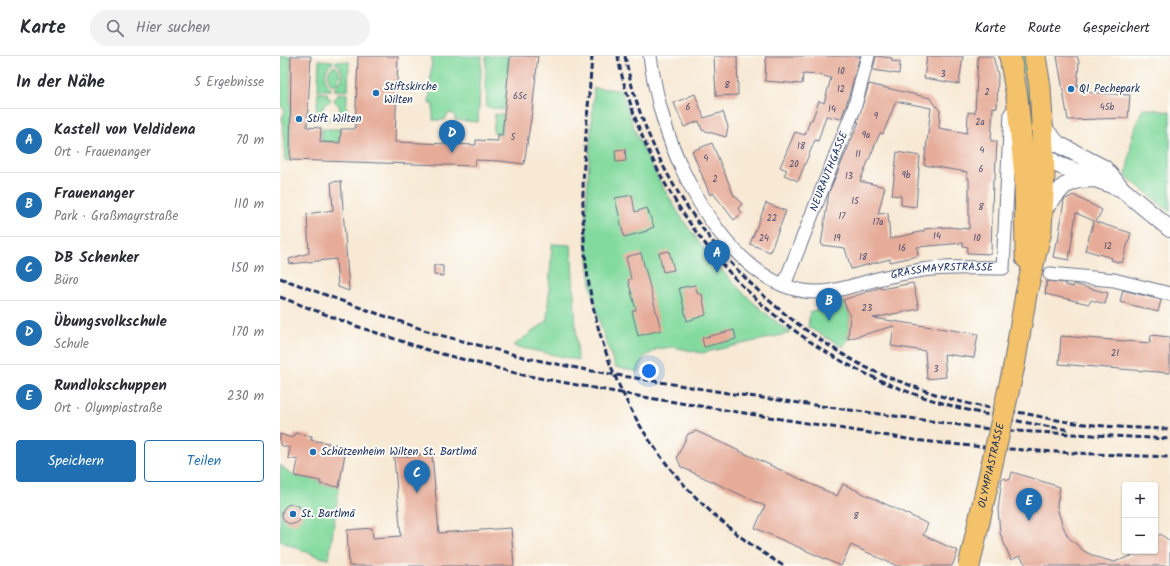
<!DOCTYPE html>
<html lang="de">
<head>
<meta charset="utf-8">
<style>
	:root { --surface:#fff; --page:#f2f2f3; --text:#2b2b33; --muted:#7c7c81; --line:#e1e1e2; --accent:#1f6fb2 }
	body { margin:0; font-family:Kalam,sans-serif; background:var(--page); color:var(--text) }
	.controls { position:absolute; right:12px; bottom:12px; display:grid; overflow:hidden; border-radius:4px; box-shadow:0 1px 3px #0004 }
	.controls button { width:36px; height:36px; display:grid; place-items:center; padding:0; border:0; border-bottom:1px solid var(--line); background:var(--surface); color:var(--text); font:20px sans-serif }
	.you { position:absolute; left:369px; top:315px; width:14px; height:14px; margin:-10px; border:3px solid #fff; border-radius:50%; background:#1a73e8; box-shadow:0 0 0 6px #1a73e833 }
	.badge { display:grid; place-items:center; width:26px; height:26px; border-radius:50%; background:var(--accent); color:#fff; font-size:13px; font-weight:700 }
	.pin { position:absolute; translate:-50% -33px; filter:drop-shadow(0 1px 2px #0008) }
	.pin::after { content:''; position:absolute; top:21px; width:14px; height:12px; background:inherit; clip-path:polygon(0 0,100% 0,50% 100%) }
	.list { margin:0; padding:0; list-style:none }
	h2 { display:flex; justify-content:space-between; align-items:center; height:52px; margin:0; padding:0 16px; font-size:17px }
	h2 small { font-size:13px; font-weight:400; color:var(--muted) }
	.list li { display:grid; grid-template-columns:26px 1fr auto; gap:12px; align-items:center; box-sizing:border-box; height:64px; padding:0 16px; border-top:1px solid var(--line) }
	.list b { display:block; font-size:15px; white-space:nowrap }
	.list p { margin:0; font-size:13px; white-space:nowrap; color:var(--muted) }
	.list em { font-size:13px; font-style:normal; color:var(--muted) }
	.actions { display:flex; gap:8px; padding:12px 16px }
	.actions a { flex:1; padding:9px 0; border:1px solid var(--accent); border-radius:4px; text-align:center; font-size:14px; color:var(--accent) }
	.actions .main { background:var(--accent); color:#fff }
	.icon { flex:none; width:22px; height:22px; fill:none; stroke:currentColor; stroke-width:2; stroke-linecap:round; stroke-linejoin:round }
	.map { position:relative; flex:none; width:890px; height:510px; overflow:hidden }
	header { display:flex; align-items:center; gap:24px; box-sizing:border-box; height:56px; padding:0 20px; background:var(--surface); border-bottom:1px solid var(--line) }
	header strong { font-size:19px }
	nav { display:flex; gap:22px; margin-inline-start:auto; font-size:14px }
	.search { width:280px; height:36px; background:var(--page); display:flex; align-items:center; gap:10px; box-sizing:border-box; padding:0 14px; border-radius:22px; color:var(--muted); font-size:15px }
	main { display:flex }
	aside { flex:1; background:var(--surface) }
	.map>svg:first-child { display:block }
</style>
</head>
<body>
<header>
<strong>Karte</strong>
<div class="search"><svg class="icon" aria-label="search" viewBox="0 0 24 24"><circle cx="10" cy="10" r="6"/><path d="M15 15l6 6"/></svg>Hier suchen</div>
<nav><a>Karte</a><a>Route</a><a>Gespeichert</a></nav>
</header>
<main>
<aside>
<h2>In der Nähe<small>5 Ergebnisse</small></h2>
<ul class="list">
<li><span class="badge">A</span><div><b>Kastell von Veldidena</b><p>Ort · Frauenanger</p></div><em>70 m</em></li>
<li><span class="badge">B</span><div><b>Frauenanger</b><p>Park · Graßmayrstraße</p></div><em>110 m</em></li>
<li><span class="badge">C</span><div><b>DB Schenker</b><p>Büro</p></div><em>150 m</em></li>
<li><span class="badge">D</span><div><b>Übungsvolkschule</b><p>Schule</p></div><em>170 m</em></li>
<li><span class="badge">E</span><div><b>Rundlokschuppen</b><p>Ort · Olympiastraße</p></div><em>230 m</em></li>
</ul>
<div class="actions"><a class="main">Speichern</a><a>Teilen</a></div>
</aside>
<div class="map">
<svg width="890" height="510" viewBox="0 0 890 510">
	<rect width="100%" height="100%" fill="#fdfcf7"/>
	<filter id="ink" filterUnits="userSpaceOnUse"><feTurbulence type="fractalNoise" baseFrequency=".025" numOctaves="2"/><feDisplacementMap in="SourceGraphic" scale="8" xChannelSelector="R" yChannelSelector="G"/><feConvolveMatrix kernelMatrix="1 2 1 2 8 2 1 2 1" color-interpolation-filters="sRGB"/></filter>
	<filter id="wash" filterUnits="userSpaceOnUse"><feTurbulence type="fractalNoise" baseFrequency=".012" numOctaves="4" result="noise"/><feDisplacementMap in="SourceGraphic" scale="16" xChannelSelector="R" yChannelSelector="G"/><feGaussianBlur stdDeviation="0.9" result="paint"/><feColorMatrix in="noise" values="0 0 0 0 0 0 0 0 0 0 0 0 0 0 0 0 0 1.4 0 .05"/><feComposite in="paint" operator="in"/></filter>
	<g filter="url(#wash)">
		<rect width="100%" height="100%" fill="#f7e9d4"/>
		<!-- green -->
		<path fill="#83da9f" stroke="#4f847e" d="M 0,0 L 11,0 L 10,104 L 5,105 L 2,62 L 5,56 L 4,52 L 1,51 Z
			M 152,0 L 202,0 L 198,66 L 175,64 L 175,60 L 171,57 L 168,58 L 165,64 L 153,64 L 153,48 L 149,48 Z
			M 206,0 L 230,0 L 225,54 L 206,51 L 207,35 L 205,34 Z
			M 740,0 L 746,0 L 750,28 L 752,69 Z
			M 39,4 L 53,5 L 53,7 C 43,12 43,26 51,32 L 51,34 L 38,34 Z
			M 56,5 L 69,6 L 68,35 L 54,34 C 59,24 66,25 60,10 L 56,8 Z
			M 53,10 C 62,11 60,21 57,27 L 53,29 L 50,27 C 47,21 47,15 53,10 Z
			M 314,32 L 341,34 C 346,48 350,63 356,77 C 390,155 441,227 511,277 L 422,297 L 393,291 L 377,293 L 363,302 L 359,316 L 335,311 L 321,271 L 311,230 L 306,184 L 307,136 Z
			M 38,37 L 47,37 L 48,41 L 51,43 L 50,45 L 45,48 C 39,56 46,59 50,64 L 36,63 Z
			M 58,37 L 67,38 L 66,64 L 52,64 L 57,61 L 60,55 L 59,49 L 54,45 L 54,43 L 57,42 Z
			M 863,52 L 890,56 L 890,156 L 846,120 L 853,77 Z
			M 215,58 L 224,59 L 222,79 L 213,77 Z
			M 42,73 L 60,73 L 59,86 L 41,86 Z
			M 272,188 L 291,189 L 298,304 L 233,290 L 267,265 Z
			M 563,244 L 570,260 L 568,283 L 563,291 L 528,271 L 530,256 Z
			M 0,409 L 14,420 L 41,425 L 40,428 L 59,431 L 49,503 L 39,501 L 0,485 Z"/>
		<g id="blocks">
			<!-- building -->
			<path fill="#e6ac99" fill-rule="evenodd" d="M 11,0 L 31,0 L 27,71 L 41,72 L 40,86 L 60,87 L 61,73 L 75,73 L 78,0 L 118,0 L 115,86 L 196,89 L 196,84 L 218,85 L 218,78 L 222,79 L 230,0 L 258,0 L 252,56 L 244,108 L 220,105 L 196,104 L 195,110 L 10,104 Z
				M 434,0 L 457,0 L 458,39 L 436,40 Z
				M 486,0 L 580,0 L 566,50 L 561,63 L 546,60 L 538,85 L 535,84 L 518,125 L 504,119 L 507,114 L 500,111 L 515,76 L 525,79 L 530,64 L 532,64 L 539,45 L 544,47 L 551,22 L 539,19 L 523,18 L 522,28 L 485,25 Z
				M 596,0 L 612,2 L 612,5 L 620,6 L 619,18 L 593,14 Z
				M 647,0 L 683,0 L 679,28 L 644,22 Z
				M 698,0 L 713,0 L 718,19 L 717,52 L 713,51 L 711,85 L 717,85 L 715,123 L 713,123 L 711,198 L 687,197 L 688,191 L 683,190 L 683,187 L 637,191 L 638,200 L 610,206 L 610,203 L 571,213 L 565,192 L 541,189 L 549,136 L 579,66 L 577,66 L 589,28 L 650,42 L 660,55 L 659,72 L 687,77 L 688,56 L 695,57 ZM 616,45 L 651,52 L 644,109 L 687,116 L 687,122 L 689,122 L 689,173 L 668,171 L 644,173 L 644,175 L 610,183 L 608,157 L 598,158 L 605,131 L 580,125 L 600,77 L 603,78 Z
				M 777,0 L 797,0 L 799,6 L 797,31 L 800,31 L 799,36 L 850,39 L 848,62 L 788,64 Z
				M 415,38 L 424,62 L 443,56 L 448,71 L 446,81 L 422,74 L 419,65 L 404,71 L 394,47 Z
				M 432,87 L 454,140 L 455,139 L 462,148 L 458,152 L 462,157 L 454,164 L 433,137 L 430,139 L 412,95 Z
				M 345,93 L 346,105 L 336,106 L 335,94 Z
				M 617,96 L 640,100 L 636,151 L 621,149 L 621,140 L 612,139 Z
				M 61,125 L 69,235 L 58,231 L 56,203 L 10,208 L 9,203 L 29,197 L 27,158 L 53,154 L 51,126 Z
				M 352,139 L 355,156 L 367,152 L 374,171 L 367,174 L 367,175 L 344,181 L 335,142 Z
				M 793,139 L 822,154 L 816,166 L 851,177 L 842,207 L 831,204 L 832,202 L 805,194 L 814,165 L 796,157 L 789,204 L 773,201 L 776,186 L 778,186 L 784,144 Z
				M 486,147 L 506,155 L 490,196 L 470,188 Z
				M 389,195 L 394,214 L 383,216 L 379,197 Z
				M 361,197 L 381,274 L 358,280 L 352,255 L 356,254 L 348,224 L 351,223 L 346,201 Z
				M 154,209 L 163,210 L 163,220 L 154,219 Z
				M 767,225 L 785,227 L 785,229 L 793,231 L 794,228 L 797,229 L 828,237 L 825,248 L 811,244 L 809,248 L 765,238 Z
				M 633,227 L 639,253 L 593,262 L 698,278 L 694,302 L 664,298 L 666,321 L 647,323 L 645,295 L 611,290 L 614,270 L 568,283 L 570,260 L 563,244 L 601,231 L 601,233 Z
				M 415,229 L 418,238 L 422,238 L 426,259 L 407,265 L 399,232 Z
				M 843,234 L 881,244 L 878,256 L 840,246 Z
				M 454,274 L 456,283 L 424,291 L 422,282 Z
				M 871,279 L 890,281 L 890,317 L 779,308 L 781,280 L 870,287 Z
				M 416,375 L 557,440 L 563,428 L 648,468 L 643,479 L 678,495 L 672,510 L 617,510 L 571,489 L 561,510 L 475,472 L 485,450 L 401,411 L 397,401 L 408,378 Z
				M 15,377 L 32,380 L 31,384 L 59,389 L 58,391 L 66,392 L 59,431 L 40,428 L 41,425 L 15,420 L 18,404 L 8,402 L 10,392 L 0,389 L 0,378 L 12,382 L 12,381 L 14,381 Z
				M 152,398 L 159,477 L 231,472 L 234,510 L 69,510 L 67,474 L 92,472 L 93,482 L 121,480 L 114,401 Z
				M 732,416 L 780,431 L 777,448 L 778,455 L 782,468 L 788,481 L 804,495 L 816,501 L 834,506 L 857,498 L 862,495 L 875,495 L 875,484 L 880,478 L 890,485 L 890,510 L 747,510 L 740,500 L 731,504 L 720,477 L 718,454 L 722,422 L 730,424 Z
				M2 458a10 10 0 1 1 20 0a10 10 0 1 1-20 0Z"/>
		</g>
	</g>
	<g filter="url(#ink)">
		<use href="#blocks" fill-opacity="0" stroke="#687087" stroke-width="1"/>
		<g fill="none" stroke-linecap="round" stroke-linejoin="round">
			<defs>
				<g id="minor">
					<path id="s1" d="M 370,0 C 373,21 377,42 383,62 C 402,128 457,233 535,236 C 551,237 568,231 583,227 C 600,222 618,218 636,215 C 664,210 695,212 723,212 L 731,57"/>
					<path d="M 770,218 L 834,224 L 890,238"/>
					<path id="s2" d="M 504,229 L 574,53 L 588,0"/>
				</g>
				<path id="tertiary" d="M 762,66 L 767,76 L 778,88 L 824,112 L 843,134 L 890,173
					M 759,91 L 763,97 L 776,108 L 842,133
					M 762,155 L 784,130 L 798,124 L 814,123"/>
				<path id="primary" d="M 730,0 L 737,41 L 745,120 L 746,202
					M 734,310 L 746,238 L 761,175 L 764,119 L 762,66 L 760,31 L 755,0"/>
			</defs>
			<!-- minor casing -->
			<use href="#minor" stroke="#687087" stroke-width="15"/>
			<!-- tertiary casing -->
			<use href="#tertiary" stroke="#687087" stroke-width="18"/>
			<!-- primary casing -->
			<use href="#primary" stroke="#687087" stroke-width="23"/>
			<!-- minor -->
			<use href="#minor" stroke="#fff" stroke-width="13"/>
			<!-- tertiary -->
			<use href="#tertiary" stroke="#fff" stroke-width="16"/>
			<!-- primary -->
			<use href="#primary" stroke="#f3c26a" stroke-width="21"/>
			<!-- rail -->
			<path stroke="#1b2f5e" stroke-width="3" stroke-dasharray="6 3" stroke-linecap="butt" d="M 312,0 C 308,60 300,121 304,181 C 311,322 383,438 504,510
				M 338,0 C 341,22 349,43 356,64 C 401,187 499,286 621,333 C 675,354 733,365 790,374
				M 345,0 C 366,111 435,208 526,274 C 546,288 566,301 587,312 C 609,322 632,330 655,338 C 683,348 713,353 743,357 C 758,360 774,364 789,366 C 823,371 856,372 890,373
				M 0,222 L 70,248 L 156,278 L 247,302 L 312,315 L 454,338 L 716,374 L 890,383
				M 0,241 L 76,270 L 151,295 L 243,319 L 363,341 L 634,384 C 719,394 804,398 890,401"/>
			<defs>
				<g id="primary-bridge">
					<path id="s3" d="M 689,510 L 734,310"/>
				</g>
			</defs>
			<!-- primary-bridge casing -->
			<use href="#primary-bridge" stroke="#687087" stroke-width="23" stroke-linecap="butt"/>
			<!-- primary-bridge -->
			<use href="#primary-bridge" stroke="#f3c26a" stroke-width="21"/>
		</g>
	</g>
	<!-- markers -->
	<g fill="#1f6fb2" stroke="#fdfcf7" stroke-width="1.5">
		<circle cx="791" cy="33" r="4"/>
		<circle cx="96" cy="37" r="4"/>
		<circle cx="19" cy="63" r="4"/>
		<circle cx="33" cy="396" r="4"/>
		<circle cx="13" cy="458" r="4"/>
	</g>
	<g text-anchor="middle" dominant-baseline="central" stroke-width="4" stroke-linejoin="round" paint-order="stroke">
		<!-- number labels -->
		<g font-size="9" fill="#4e4e6d">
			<text x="561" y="15">10</text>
			<text x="663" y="18">3</text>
			<text x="447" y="29">8</text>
			<text x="561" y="33">12</text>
			<text x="707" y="36">2</text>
			<text x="240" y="40">65c</text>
			<text x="408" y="51">6</text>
			<text x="827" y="51">45b</text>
			<text x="552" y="53">14</text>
			<text x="596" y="60">9</text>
			<text x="700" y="66">2a</text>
			<text x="586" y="79">9a</text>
			<text x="233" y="81">5</text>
			<text x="521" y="90">18</text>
			<text x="702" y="94">4</text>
			<text x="578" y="98">11</text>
			<text x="426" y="102">4</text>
			<text x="514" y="108">20</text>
			<text x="701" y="113">6</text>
			<text x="626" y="119">9b</text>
			<text x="569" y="120">13</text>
			<text x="435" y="123">2</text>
			<text x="575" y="145">15</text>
			<text x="701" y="151">8</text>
			<text x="562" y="160">17</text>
			<text x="492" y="162">22</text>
			<text x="598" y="166">17a</text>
			<text x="657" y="180">14</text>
			<text x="484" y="182">24</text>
			<text x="557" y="182">19</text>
			<text x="697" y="182">10</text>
			<text x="828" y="190">12</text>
			<text x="622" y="192">16</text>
			<text x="583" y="201">18</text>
			<text x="587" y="252">23</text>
			<text x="835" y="297">21</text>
			<text x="656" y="313">3</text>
			<text x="576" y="460">8</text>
		</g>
		<!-- poi labels -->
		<g font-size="11" fill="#1b2f5e" stroke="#fdfcf7" text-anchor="start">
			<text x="104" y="31">Stiftskirche<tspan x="104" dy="13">Wilten</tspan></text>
			<text x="799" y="33">Q1 Pechepark</text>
			<text x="27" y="63">Stift Wilten</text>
			<text x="41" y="396">Schützenheim Wilten St. Bartlmä</text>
			<text x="21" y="458">St. Bartlmä</text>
		</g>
		<!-- street labels -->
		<g font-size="11" fill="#1b2f5e" stroke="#fdfcf7">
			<text stroke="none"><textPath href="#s2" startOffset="122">NEURAUTHGASSE</textPath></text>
			<text stroke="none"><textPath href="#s1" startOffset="437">GRASSMAYRSTRASSE</textPath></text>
			<text stroke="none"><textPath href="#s3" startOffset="103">OLYMPIASTRASSE</textPath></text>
		</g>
	</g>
</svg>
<div class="controls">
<button>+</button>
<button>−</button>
</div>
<div class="you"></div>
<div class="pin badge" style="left:437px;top:217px">A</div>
<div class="pin badge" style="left:549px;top:265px">B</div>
<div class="pin badge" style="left:137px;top:437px">C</div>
<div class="pin badge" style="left:172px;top:97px">D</div>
<div class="pin badge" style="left:749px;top:465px">E</div>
</div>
</main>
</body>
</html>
